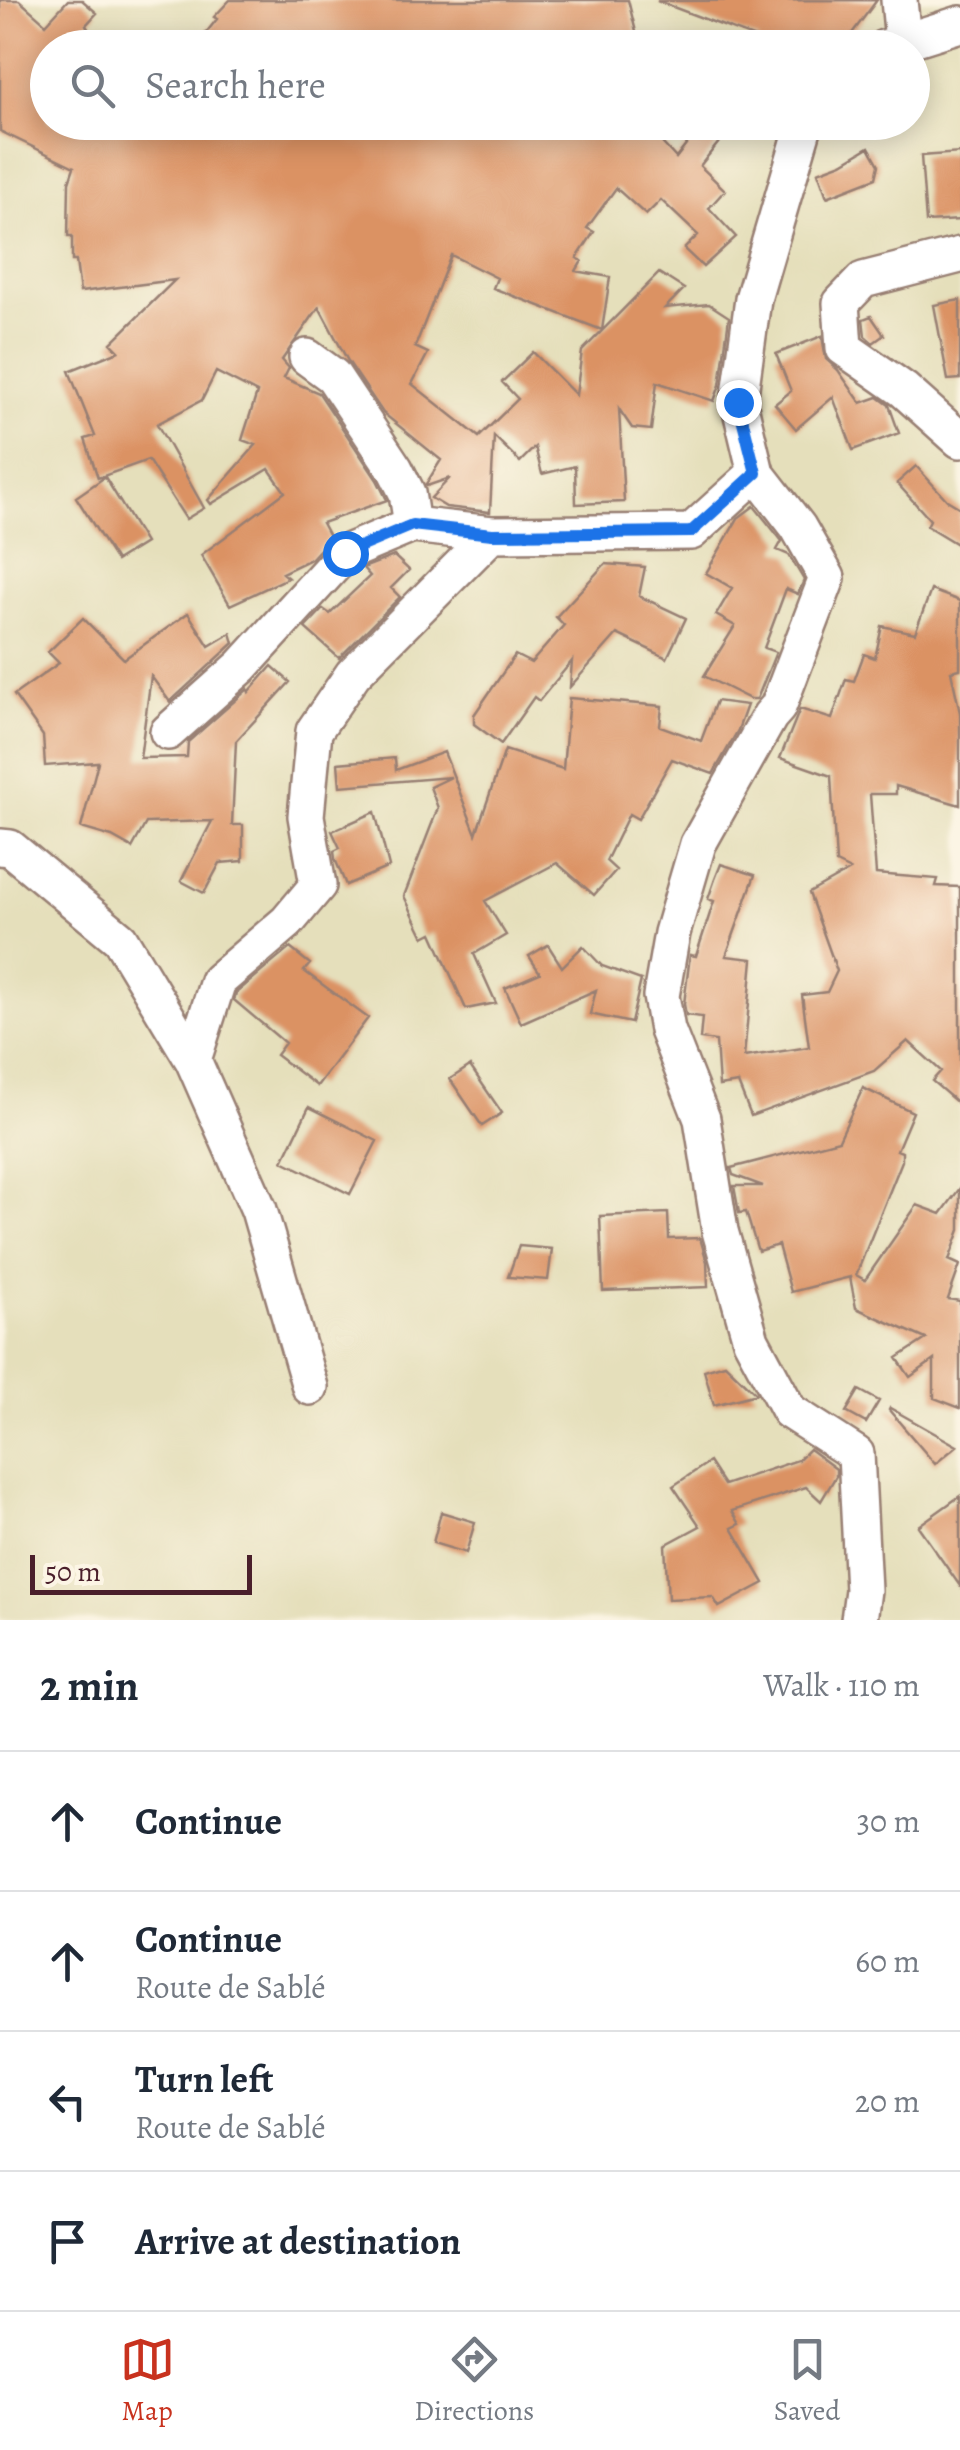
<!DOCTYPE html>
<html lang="en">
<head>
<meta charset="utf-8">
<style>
	:root { --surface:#fff; --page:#f2f2f3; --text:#1f2937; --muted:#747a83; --line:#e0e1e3; --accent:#c8321e }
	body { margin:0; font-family:Alegreya,serif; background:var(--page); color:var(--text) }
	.scale { position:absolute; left:30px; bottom:25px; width:222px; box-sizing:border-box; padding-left:10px; border:5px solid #4a1f2b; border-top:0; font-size:28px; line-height:35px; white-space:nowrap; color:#4a1f2b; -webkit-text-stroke:8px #fcf5e5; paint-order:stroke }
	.stop { position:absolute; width:30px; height:30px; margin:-22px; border:8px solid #1a73e8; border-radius:50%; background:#fff }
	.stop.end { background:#1a73e8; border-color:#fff; box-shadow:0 2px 10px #0008 }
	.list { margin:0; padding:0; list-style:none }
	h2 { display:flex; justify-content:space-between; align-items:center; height:130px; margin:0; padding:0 40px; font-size:42px }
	h2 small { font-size:32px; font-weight:400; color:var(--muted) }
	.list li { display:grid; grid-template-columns:65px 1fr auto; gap:30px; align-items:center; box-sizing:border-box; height:140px; padding:0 40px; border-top:2px solid var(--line) }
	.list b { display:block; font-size:38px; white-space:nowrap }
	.list p { margin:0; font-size:32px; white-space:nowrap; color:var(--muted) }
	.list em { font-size:32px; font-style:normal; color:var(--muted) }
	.icon { flex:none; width:55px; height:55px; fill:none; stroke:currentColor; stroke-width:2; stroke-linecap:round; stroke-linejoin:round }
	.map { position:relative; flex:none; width:960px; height:1620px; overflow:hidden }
	.search { position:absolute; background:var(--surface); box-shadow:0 5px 25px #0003; left:30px; right:30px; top:30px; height:110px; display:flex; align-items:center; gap:25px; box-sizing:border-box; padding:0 35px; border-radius:55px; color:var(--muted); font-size:38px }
	.sheet { height:690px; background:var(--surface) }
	nav { display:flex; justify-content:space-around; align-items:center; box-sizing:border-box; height:140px; border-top:2px solid var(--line); background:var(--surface); font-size:28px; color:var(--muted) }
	nav a { display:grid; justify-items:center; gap:5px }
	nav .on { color:var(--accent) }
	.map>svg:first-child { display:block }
</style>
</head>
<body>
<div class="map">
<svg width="960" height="1620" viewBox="0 0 960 1620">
	<rect width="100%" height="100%" fill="#fcf5e5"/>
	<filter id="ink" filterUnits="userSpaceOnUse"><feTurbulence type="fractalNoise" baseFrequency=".01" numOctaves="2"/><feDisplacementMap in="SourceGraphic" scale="20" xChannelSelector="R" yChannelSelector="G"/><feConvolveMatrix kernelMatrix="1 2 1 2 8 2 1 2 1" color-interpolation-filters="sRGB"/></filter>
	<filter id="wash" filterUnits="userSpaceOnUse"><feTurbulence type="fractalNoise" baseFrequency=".0048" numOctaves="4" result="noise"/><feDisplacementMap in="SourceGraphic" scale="40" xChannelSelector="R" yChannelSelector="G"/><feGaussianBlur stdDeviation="2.25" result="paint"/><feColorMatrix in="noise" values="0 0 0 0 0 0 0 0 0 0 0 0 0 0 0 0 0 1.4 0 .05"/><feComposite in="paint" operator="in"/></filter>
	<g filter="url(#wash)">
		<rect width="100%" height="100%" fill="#e5dfbb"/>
		<g id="blocks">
			<!-- building -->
			<path fill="#db9263" d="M 0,0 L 19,0 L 46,24 L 68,0 L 82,0 L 97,13 L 86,25 L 99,48 L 48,48 L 48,122 L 441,122 L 464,129 L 465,122 L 470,122 L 505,130 L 506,122 L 643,122 L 676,158 L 704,122 L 735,122 L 700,166 L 725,190 L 709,208 L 736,237 L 703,267 L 684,249 L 698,235 L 661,200 L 646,215 L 616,188 L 587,228 L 594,232 L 577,258 L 582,261 L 576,271 L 610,277 L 602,330 L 493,288 L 497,278 L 451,255 L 415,347 L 428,353 L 412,384 L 479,437 L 518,399 L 502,382 L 533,352 L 576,395 L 582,351 L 659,273 L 684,289 L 665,308 L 709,304 L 729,317 L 720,385 L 714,401 L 657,382 L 651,430 L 632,428 L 619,409 L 624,502 L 576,504 L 575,466 L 542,474 L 535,447 L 520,462 L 494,436 L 490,512 L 446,507 L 431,498 L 450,478 L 427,486 L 426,484 L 441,460 L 383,413 L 348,361 L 319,307 L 282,360 L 289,368 L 284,378 L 319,393 L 377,480 L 387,500 L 322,523 L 330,538 L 311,559 L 282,573 L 288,578 L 230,605 L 201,555 L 285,492 L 269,469 L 211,504 L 208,500 L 256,445 L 242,440 L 257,393 L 216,372 L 202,400 L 157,424 L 204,508 L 186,519 L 148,460 L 98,478 L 85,439 L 95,436 L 69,371 L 119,351 L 111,343 L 175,280 L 80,292 L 76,261 L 72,261 L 72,236 L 68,236 L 69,182 L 74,167 L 0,131 Z
				M 230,0 L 628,0 L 640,48 L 194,48 L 217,19 L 214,17 Z
				M 877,0 L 841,48 L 753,48 L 758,39 L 657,1 Z
				M 869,147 L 879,165 L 876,178 L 827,197 L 818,172 L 842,163 Z
				M 960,153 L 960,220 L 926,222 L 921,156 Z
				M 960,300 L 960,379 L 948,380 L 934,305 Z
				M 871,316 L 884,335 L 873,343 L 865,336 L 863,319 Z
				M 822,336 L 826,359 L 838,370 L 861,403 L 878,397 L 889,405 L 899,433 L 853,450 L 833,397 L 796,429 L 775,404 L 791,391 L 776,354 Z
				M 916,466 L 947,500 L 960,508 L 960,546 L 927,526 L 930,520 L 897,483 Z
				M 105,477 L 145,543 L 116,561 L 76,497 Z
				M 754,506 L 782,541 L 777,550 L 789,555 L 804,580 L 798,594 L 786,589 L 764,648 L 776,652 L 757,699 L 750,699 L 704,676 L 735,626 L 716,615 L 732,588 L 706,573 L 738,518 Z
				M 394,556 L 409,570 L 391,588 L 400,597 L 339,658 L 305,628 L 323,609 L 330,614 L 370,576 L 363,568 Z
				M 605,564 L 645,567 L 639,596 L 686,618 L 667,658 L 617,634 L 570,687 L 572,661 L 539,701 L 534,697 L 501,744 L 474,724 L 474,715 L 515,655 L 531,663 L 564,625 L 556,617 Z
				M 931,590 L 960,601 L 960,669 L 951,671 L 960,713 L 960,805 L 896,786 L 896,794 L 870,794 L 876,874 L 938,879 L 936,886 L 960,887 L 960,1105 L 932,1081 L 941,1071 L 908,1041 L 874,1071 L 751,1116 L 738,1083 L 719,1086 L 716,1041 L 700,1039 L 702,1017 L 686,1015 L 684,1004 L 690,955 L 696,956 L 714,901 L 708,899 L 715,879 L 721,864 L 755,875 L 726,956 L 753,959 L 744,1057 L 809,1047 L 802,995 L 827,992 L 837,971 L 809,893 L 850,870 L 836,863 L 831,776 L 780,758 L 800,709 L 832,719 L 846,679 L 854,681 L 864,654 L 875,658 L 882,626 L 915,633 Z
				M 188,613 L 209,646 L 231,633 L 234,643 L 170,702 L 151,676 L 140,758 L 187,757 L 188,742 L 248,689 L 249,692 L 272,666 L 290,682 L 236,741 L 232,825 L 243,825 L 243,861 L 220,863 L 204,893 L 181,881 L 212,821 L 146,823 L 132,848 L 112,837 L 81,828 L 98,762 L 45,766 L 43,736 L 14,695 L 59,663 L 48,652 L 83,618 L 124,659 Z
				M 569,698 L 662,706 L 660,726 L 701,741 L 716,701 L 747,705 L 738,730 L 713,774 L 672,759 L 638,819 L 629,814 L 606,861 L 616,870 L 594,895 L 557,863 L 485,901 L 506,935 L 474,954 L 496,1003 L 466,1009 L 432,933 L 424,937 L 404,896 L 438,808 L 430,787 L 451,777 L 340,786 L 338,763 L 395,758 L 396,770 L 444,752 L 476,834 L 505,750 L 563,769 Z
				M 375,812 L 389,867 L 346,885 L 335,859 L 334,851 L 340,848 L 332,831 Z
				M 548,945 L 562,967 L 583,946 L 602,966 L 641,980 L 631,1023 L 590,1014 L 596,990 L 521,1023 L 505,988 L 540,973 L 529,956 Z
				M 290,948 L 310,964 L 304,971 L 368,1018 L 317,1086 L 276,1055 L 285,1043 L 234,1000 L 236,993 Z
				M 470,1066 L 502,1113 L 482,1126 L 450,1079 Z
				M 863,1088 L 913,1112 L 897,1150 L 902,1152 L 902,1161 L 856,1275 L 865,1280 L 917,1205 L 941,1214 L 960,1188 L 960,1230 L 949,1260 L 960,1265 L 948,1299 L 960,1301 L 960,1408 L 934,1398 L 934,1360 L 910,1377 L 897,1358 L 926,1339 L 856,1308 L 850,1277 L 791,1292 L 778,1245 L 758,1251 L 746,1212 L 739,1213 L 734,1186 L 763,1186 L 733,1175 L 731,1168 L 839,1140 Z
				M 309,1107 L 377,1141 L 350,1194 L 283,1161 Z
				M 668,1213 L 669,1239 L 700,1238 L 707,1262 L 708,1287 L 603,1291 L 600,1216 Z
				M 519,1246 L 552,1249 L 548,1280 L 508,1277 Z
				M 725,1364 L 755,1393 L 756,1394 L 714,1405 L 704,1370 Z
				M 859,1390 L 879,1401 L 866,1423 L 846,1412 Z
				M 890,1408 L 957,1446 L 935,1464 L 889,1410 Z
				M 809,1449 L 836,1469 L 836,1476 L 821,1501 L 806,1487 L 732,1511 L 740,1524 L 732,1528 L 764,1583 L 719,1607 L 713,1597 L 668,1599 L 665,1545 L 700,1526 L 673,1486 L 709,1462 L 724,1485 L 798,1460 Z
				M 960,1496 L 960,1586 L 918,1526 Z
				M 441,1512 L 475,1522 L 466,1553 L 433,1543 Z"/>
		</g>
	</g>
	<g filter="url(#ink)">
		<use href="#blocks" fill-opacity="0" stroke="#987f73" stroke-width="2.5"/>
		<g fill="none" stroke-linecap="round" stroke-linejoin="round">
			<defs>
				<path id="minor" d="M 899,0 L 903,41
					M 884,48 L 960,24
					M 960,255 L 863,280 L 841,303 L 844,348 L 904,390 L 960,440
					M 307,357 L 333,376 L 395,469 L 407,493 L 412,525
					M 756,473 L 798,527 L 827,578 L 778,707 L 770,716 L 698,844 L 672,933 L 661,996 L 667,1030 L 702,1119 L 720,1231 L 751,1340 L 789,1411 L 856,1454 L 863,1590 L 859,1620
					M 168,732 L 242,666 L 345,553 L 412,525 L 492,534
					M 0,847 L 10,848 L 120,939 L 193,1060 L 259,1210 L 310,1387
					M 193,1060 L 218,981 L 287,922 L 318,885 L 306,816 L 314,731 L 353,674 L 492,534 L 691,532 L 756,473 L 739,402 L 753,299 L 805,122"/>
			</defs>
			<!-- minor casing -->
			<use href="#minor" stroke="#987f73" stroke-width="40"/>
			<!-- minor -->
			<use href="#minor" stroke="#fff" stroke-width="35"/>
		</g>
	</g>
	<g fill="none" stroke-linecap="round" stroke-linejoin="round" filter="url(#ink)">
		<!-- route -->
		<path stroke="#1a73e8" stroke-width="12" d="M 345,553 L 412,525 L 492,534 L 691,532 L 756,473 L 738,402"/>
	</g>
</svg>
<div class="scale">50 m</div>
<div class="stop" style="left:345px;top:553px"></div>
<div class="stop end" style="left:738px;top:402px"></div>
<div class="search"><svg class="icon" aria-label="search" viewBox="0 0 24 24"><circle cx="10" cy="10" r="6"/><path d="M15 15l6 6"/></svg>Search here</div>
</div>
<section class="sheet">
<h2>2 min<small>Walk · 110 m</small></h2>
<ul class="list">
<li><svg class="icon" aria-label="ahead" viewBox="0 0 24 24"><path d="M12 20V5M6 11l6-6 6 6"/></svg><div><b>Continue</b></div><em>30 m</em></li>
<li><svg class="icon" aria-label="ahead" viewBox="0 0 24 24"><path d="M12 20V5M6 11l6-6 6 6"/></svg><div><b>Continue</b><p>Route de Sablé</p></div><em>60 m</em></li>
<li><svg class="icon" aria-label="left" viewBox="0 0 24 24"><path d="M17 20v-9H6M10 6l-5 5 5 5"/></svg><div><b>Turn left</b><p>Route de Sablé</p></div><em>20 m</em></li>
<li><svg class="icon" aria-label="arrive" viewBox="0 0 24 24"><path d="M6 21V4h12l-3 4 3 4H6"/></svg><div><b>Arrive at destination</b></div></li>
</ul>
</section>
<nav>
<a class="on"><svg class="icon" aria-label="map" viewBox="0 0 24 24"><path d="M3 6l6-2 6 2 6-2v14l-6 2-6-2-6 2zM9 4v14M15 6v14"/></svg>Map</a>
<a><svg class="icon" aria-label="directions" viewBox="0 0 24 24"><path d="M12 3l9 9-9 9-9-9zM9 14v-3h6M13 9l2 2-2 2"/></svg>Directions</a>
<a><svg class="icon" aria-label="saved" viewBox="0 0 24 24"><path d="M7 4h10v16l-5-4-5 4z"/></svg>Saved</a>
</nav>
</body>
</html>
